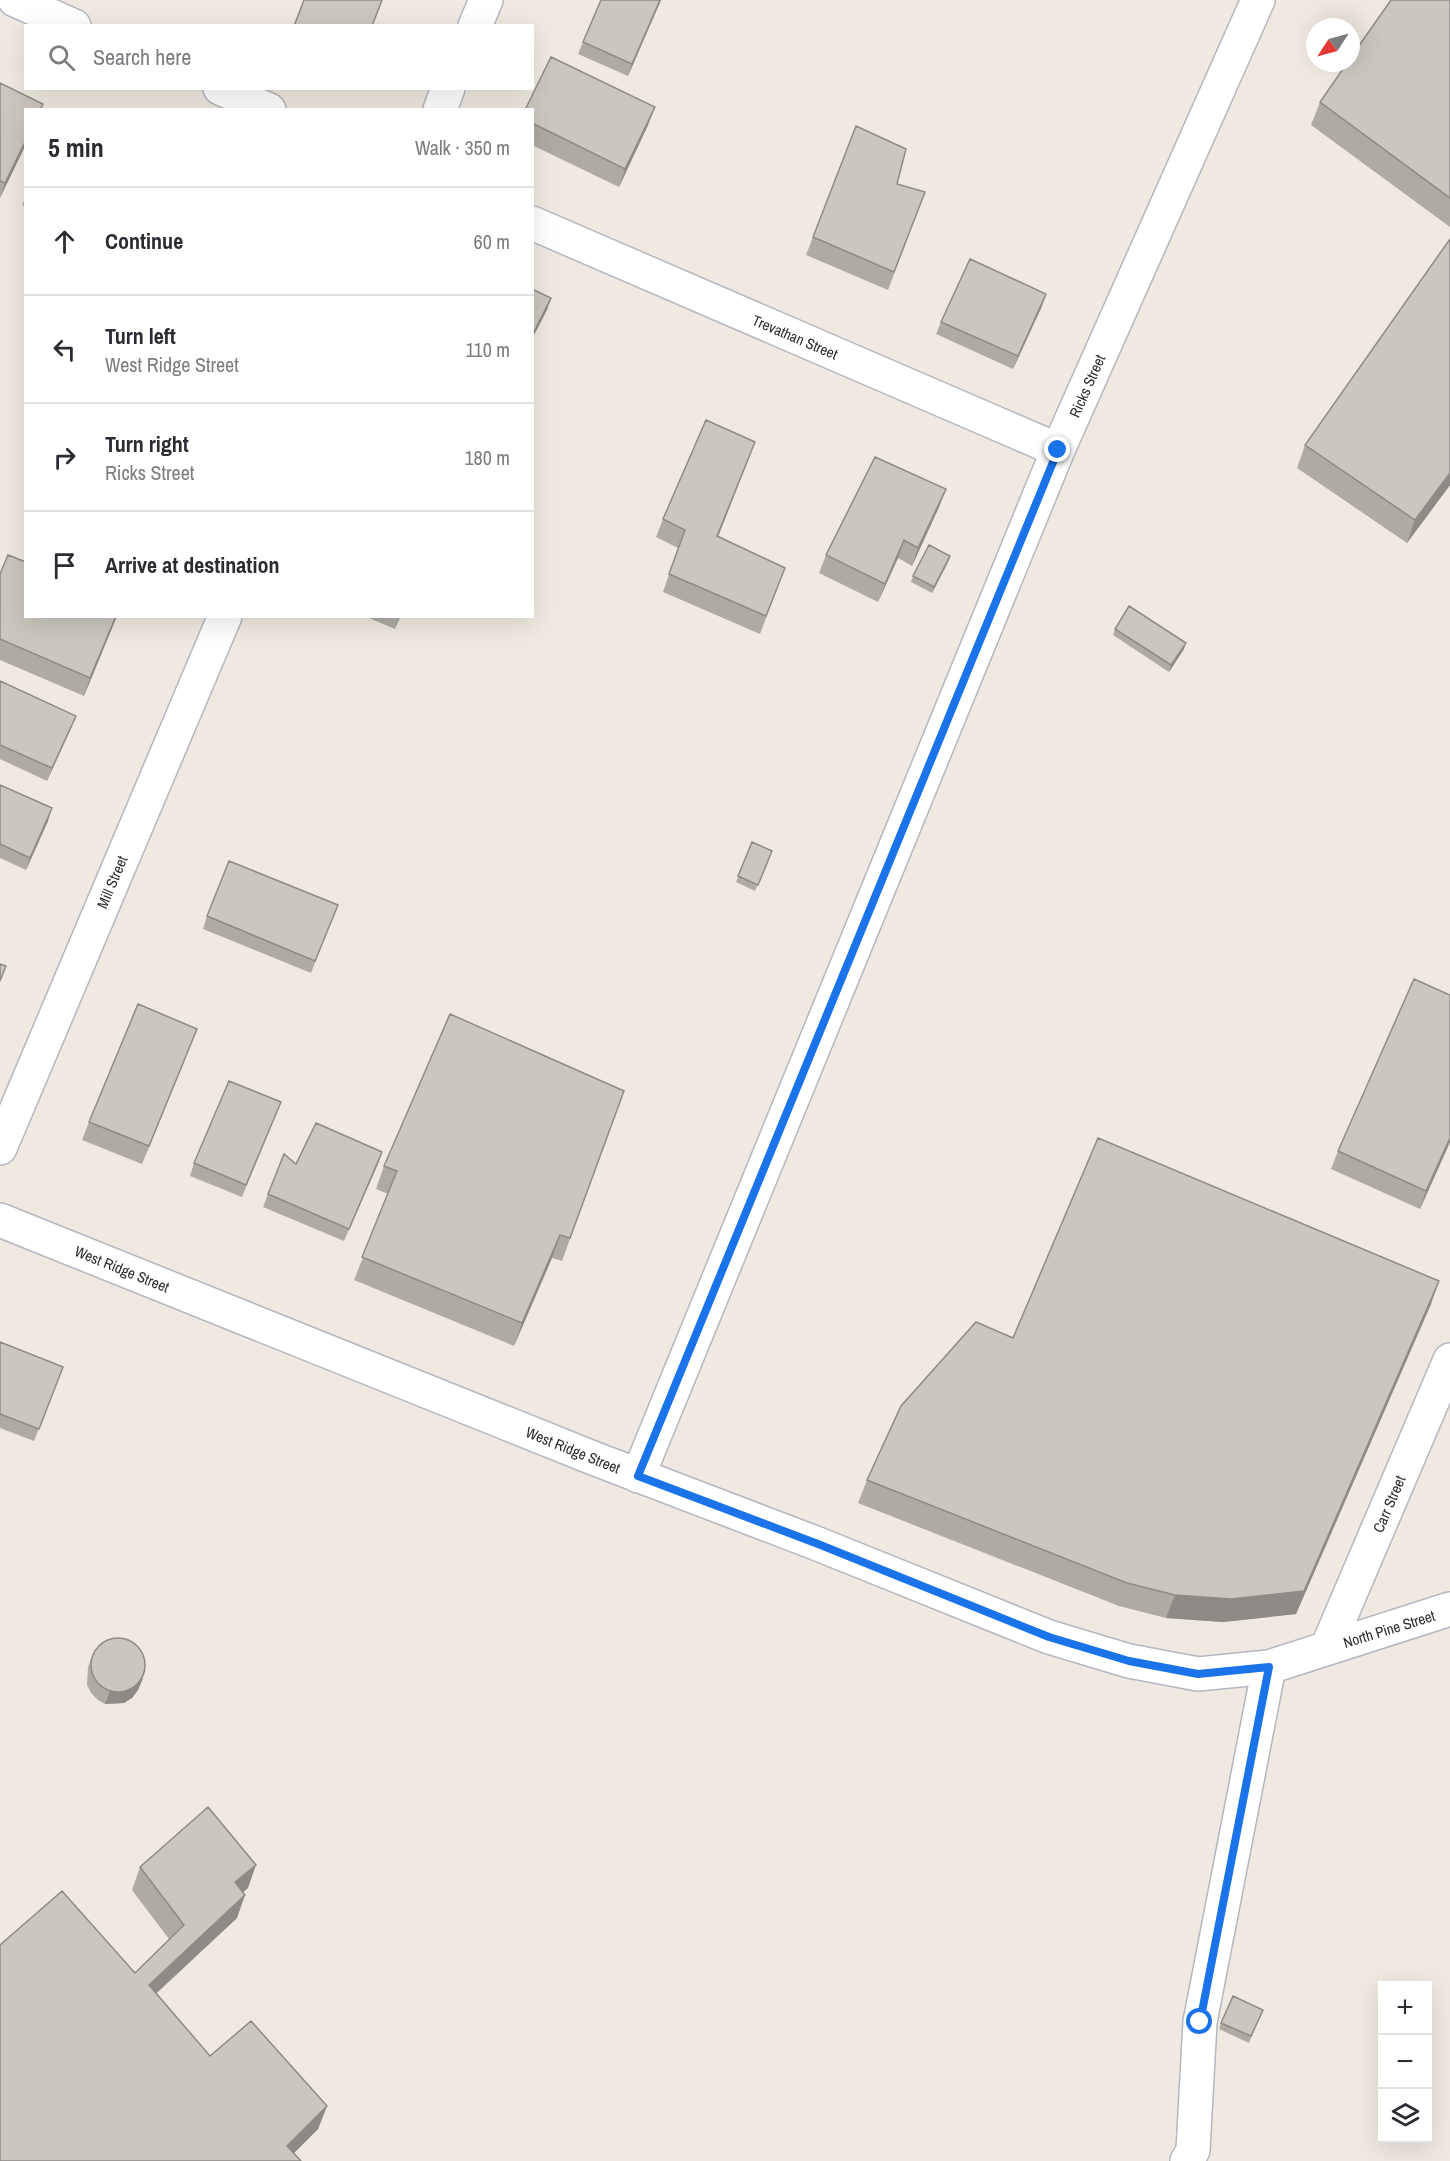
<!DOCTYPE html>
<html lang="en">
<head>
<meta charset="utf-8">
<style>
	:root { --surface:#fff; --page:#f7f7f7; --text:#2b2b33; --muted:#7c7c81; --line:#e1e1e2 }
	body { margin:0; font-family:"Archivo Narrow",sans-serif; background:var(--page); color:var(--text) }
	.controls { position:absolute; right:18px; bottom:18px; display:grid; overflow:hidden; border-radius:0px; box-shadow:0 6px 24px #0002 }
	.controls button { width:54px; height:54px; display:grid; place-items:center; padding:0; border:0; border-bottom:2px solid var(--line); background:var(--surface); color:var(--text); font:30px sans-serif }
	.compass { position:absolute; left:1306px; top:18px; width:54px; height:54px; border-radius:50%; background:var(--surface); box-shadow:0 6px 24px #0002; rotate:234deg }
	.stop { position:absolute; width:18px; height:18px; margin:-14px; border:4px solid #1a73e8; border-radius:50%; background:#fff }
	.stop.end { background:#1a73e8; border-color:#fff; box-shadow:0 2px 6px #0008 }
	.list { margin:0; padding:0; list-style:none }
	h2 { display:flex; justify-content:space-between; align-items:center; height:78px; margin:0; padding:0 24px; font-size:26px }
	h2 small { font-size:20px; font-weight:400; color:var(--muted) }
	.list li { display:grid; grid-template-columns:39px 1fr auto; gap:18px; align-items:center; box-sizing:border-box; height:108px; padding:0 24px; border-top:2px solid var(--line) }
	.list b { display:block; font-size:22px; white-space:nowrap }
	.list p { margin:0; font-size:20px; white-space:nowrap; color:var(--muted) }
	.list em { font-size:20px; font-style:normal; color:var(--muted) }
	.icon { flex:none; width:33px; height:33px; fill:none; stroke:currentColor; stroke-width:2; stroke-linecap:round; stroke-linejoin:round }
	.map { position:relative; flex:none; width:1450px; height:2161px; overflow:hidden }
	.search { position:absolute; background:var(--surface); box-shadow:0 6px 24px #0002; left:24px; top:24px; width:510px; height:66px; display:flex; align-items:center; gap:15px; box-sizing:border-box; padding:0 21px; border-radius:0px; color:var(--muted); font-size:22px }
	.panel { position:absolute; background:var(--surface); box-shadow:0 6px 24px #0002; left:24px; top:108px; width:510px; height:510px; border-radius:0px }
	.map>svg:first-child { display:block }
</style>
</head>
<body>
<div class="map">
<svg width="1450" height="2161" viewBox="0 0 1450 2161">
	<rect width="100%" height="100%" fill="#efe9e1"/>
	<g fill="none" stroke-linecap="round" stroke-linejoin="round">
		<defs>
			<path id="minor" d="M 15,0 L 74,26
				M 475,26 L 486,0
				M 220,88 L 269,110
				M 440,110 L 448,88
				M 532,223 L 1058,450
				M 0,1148 L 225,616
				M 0,1220 L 593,1458 L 818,1544 L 1049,1637 L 1129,1661 L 1198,1674 L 1269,1667 L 1450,1609
				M 638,1476 L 1058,450 L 1258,0
				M 1327,1648 L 1450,1360
				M 1187,2161 L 1193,2150 L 1200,2022 L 1269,1667"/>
		</defs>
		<!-- minor casing -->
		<use href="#minor" stroke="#b4b7c1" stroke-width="36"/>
		<!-- minor -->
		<use href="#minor" stroke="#fff" stroke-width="33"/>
	</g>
	<!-- wall -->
	<path fill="#afaba4" d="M 601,0 L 661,0 L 628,76 L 578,54 Z
		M 1450,0 L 1450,227 L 1311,125 L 1320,102 Z
		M 0,83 L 43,104 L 41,110 L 26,110 L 26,144 L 0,198 Z
		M 655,107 L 648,125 L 619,187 L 532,145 L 532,110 Z
		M 897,184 L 925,192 L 888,290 L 806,255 L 813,237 Z
		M 26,197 L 26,207 L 22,205 Z
		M 1450,239 L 1450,485 L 1407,543 L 1297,468 L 1305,445 Z
		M 1042,306 L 1013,369 L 936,334 L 941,322 Z
		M 748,460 L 718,537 L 785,568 L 760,634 L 663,592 L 678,548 L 656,537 L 663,519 Z
		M 946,489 L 939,507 L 912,566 L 898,558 L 878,602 L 819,573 L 826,555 Z
		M 950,556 L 948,562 L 932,593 L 911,582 L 913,576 Z
		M 0,574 L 117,616 L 84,696 L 0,660 Z
		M 364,616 L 401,616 L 395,629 Z
		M 1115,629 L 1184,649 L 1169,672 L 1113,635 Z
		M 0,681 L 71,728 L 47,781 L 0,759 Z
		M 0,785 L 48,821 L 26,870 L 0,858 Z
		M 752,842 L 772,851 L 755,891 L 736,882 Z
		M 338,905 L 311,973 L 203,929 L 207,916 Z
		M 1450,995 L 1450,1142 L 1420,1209 L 1331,1169 L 1338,1151 Z
		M 197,1029 L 142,1164 L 82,1140 L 89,1122 Z
		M 624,1091 L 562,1261 L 552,1258 L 514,1346 L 354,1280 L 388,1194 L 376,1189 L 384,1166 Z
		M 281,1102 L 242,1197 L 190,1176 L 194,1163 Z
		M 382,1152 L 344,1241 L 263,1207 L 268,1194 Z
		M 1431,1304 L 1296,1614 L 1223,1622 L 1166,1618 L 1119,1606 L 858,1503 L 867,1480 L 1013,1338 Z
		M 0,1342 L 63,1367 L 34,1441 L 0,1428 Z
		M 93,1654 L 143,1678 L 138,1690 L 132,1698 L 124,1703 L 105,1704 L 98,1700 L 91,1693 L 87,1685 L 88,1667 Z
		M 140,1867 L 248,1888 L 243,1892 L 237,1918 L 156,1994 L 210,2056 L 327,2106 L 318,2129 L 294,2153 L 135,1973 L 169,1939 L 132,1890 Z
		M 1263,2010 L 1249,2043 L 1219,2029 L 1221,2023 Z"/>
	<!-- shaded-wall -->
	<path fill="#8e8b86" d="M 660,0 L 661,0 L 628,76 L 632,64 Z
		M 655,107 L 648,125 L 619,187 L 625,169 Z
		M 26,140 L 26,144 L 0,198 L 5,183 Z
		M 1046,294 L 1042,306 L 1013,369 L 1018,356 Z
		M 551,298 L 547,310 L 532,339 L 532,336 Z
		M 755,442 L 748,460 L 711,554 L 717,536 Z
		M 1450,473 L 1450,485 L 1407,543 L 1415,520 Z
		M 946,489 L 939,507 L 912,566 L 918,548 Z
		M 904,540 L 898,558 L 878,602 L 885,584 Z
		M 950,556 L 948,562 L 932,593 L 934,587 Z
		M 116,616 L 117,616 L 84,696 L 90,678 Z
		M 1186,643 L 1184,649 L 1169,672 L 1171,665 Z
		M 76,716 L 71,728 L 47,781 L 52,768 Z
		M 52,808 L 48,821 L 26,870 L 30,858 Z
		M 197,1029 L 190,1047 L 142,1164 L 149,1146 Z
		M 1450,1138 L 1450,1142 L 1420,1209 L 1426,1191 Z
		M 382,1152 L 378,1164 L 344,1241 L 349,1229 Z
		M 560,1235 L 552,1258 L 514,1346 L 522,1323 Z
		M 1439,1281 L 1431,1304 L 1296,1614 L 1223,1622 L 1166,1618 L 1175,1595 Z
		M 143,1678 L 138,1690 L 132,1698 L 124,1703 L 105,1704 L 110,1691 Z
		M 256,1865 L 248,1888 L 227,1905 L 235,1882 Z
		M 245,1895 L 237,1918 L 140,2008 L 149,1985 Z
		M 327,2106 L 318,2129 L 286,2161 L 287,2146 Z"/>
	<!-- building -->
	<path fill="#cbc7bf" stroke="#8e8b86" stroke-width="1.5" d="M 304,0 L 382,0 L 372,26 L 294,26 Z
		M 601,0 L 660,0 L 632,64 L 583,42 Z
		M 1391,0 L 1450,0 L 1450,198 L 1320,102 L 1347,63 L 1351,63 L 1351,57 Z
		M 551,57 L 655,107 L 625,169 L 532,123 L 532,110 L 525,110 Z
		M 0,83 L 43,104 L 40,110 L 26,110 L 26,140 L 5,183 L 0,181 Z
		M 856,126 L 906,149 L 897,184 L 925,192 L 894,272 L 813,237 Z
		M 1450,239 L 1450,473 L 1415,520 L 1305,445 Z
		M 970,259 L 1046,294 L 1018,356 L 941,322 Z
		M 532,289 L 551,298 L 532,336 Z
		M 706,420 L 755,442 L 717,536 L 785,568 L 766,616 L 669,574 L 685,530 L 663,519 Z
		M 875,457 L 946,489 L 918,548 L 904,540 L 885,584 L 826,555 Z
		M 929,545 L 950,556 L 934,587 L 913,576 Z
		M 8,555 L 26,562 L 26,616 L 116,616 L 90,678 L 0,639 L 0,574 Z
		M 1129,606 L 1186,643 L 1171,665 L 1115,629 Z
		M 0,681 L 76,716 L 52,768 L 0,745 Z
		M 0,785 L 52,808 L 30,858 L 0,844 Z
		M 752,842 L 772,851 L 758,885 L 738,876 Z
		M 229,861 L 338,905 L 315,961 L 207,916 Z
		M 0,964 L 6,966 L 0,981 Z
		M 1414,979 L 1450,995 L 1450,1138 L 1426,1191 L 1338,1151 Z
		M 138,1004 L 197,1029 L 149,1146 L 89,1122 Z
		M 450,1014 L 624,1091 L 570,1238 L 560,1235 L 522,1323 L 362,1257 L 397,1171 L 384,1166 Z
		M 229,1081 L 281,1102 L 246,1185 L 194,1163 Z
		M 316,1123 L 382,1152 L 349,1229 L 268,1194 L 284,1154 L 296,1164 Z
		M 1098,1138 L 1439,1281 L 1304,1591 L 1231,1599 L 1175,1595 L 1127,1583 L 867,1480 L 901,1406 L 976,1322 L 1013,1338 Z
		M 0,1342 L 63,1367 L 39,1429 L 0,1414 Z
		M91 1665a27 27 0 1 1 54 0a27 27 0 1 1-54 0Z
		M 208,1807 L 256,1865 L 235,1882 L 245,1895 L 149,1985 L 210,2056 L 251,2021 L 327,2106 L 287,2146 L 301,2161 L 0,2161 L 0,1945 L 62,1891 L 135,1973 L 184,1925 L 140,1867 Z
		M 1233,1996 L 1263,2010 L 1251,2036 L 1221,2023 Z"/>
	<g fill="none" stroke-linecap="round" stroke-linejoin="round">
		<!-- route -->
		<path stroke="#1a73e8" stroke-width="8" d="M 1058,450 L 638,1476 L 818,1544 L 1049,1637 L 1129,1661 L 1198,1674 L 1269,1667 L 1200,2022"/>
	</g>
	<g text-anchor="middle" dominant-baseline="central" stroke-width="6" stroke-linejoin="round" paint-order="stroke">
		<!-- street labels -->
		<g font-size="15" fill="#2e2e2e" stroke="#fff">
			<text transform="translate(795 337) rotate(23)">Trevathan Street</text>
			<text transform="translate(1087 386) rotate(-66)">Ricks Street</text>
			<text transform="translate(112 882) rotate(-67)">Mill Street</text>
			<text transform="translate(122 1269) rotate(22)">West Ridge Street</text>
			<text transform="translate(573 1450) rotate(22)">West Ridge Street</text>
			<text transform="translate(1389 1504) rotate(-67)">Carr Street</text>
			<text transform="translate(1389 1629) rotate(-17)">North Pine Street</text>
		</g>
	</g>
</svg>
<div class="controls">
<button>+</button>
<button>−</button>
<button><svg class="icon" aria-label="layers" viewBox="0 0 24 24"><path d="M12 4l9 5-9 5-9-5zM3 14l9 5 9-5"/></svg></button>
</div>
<svg class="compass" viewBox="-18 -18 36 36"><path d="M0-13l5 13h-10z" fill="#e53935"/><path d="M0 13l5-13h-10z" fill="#7c7c81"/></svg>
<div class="stop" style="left:1200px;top:2022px"></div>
<div class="stop end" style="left:1058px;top:450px"></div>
<div class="search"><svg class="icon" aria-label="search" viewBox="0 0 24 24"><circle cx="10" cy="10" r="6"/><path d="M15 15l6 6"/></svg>Search here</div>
<section class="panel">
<h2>5 min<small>Walk · 350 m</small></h2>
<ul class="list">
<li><svg class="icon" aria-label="ahead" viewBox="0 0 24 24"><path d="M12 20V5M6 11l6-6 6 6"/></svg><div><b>Continue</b></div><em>60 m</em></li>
<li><svg class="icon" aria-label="left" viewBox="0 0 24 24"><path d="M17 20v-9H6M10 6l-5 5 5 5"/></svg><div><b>Turn left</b><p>West Ridge Street</p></div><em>110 m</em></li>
<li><svg class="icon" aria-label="right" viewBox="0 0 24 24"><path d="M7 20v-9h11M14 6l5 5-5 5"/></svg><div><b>Turn right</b><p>Ricks Street</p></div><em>180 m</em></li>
<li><svg class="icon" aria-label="arrive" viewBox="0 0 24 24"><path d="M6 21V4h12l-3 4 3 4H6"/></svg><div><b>Arrive at destination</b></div></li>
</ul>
</section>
</div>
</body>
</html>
